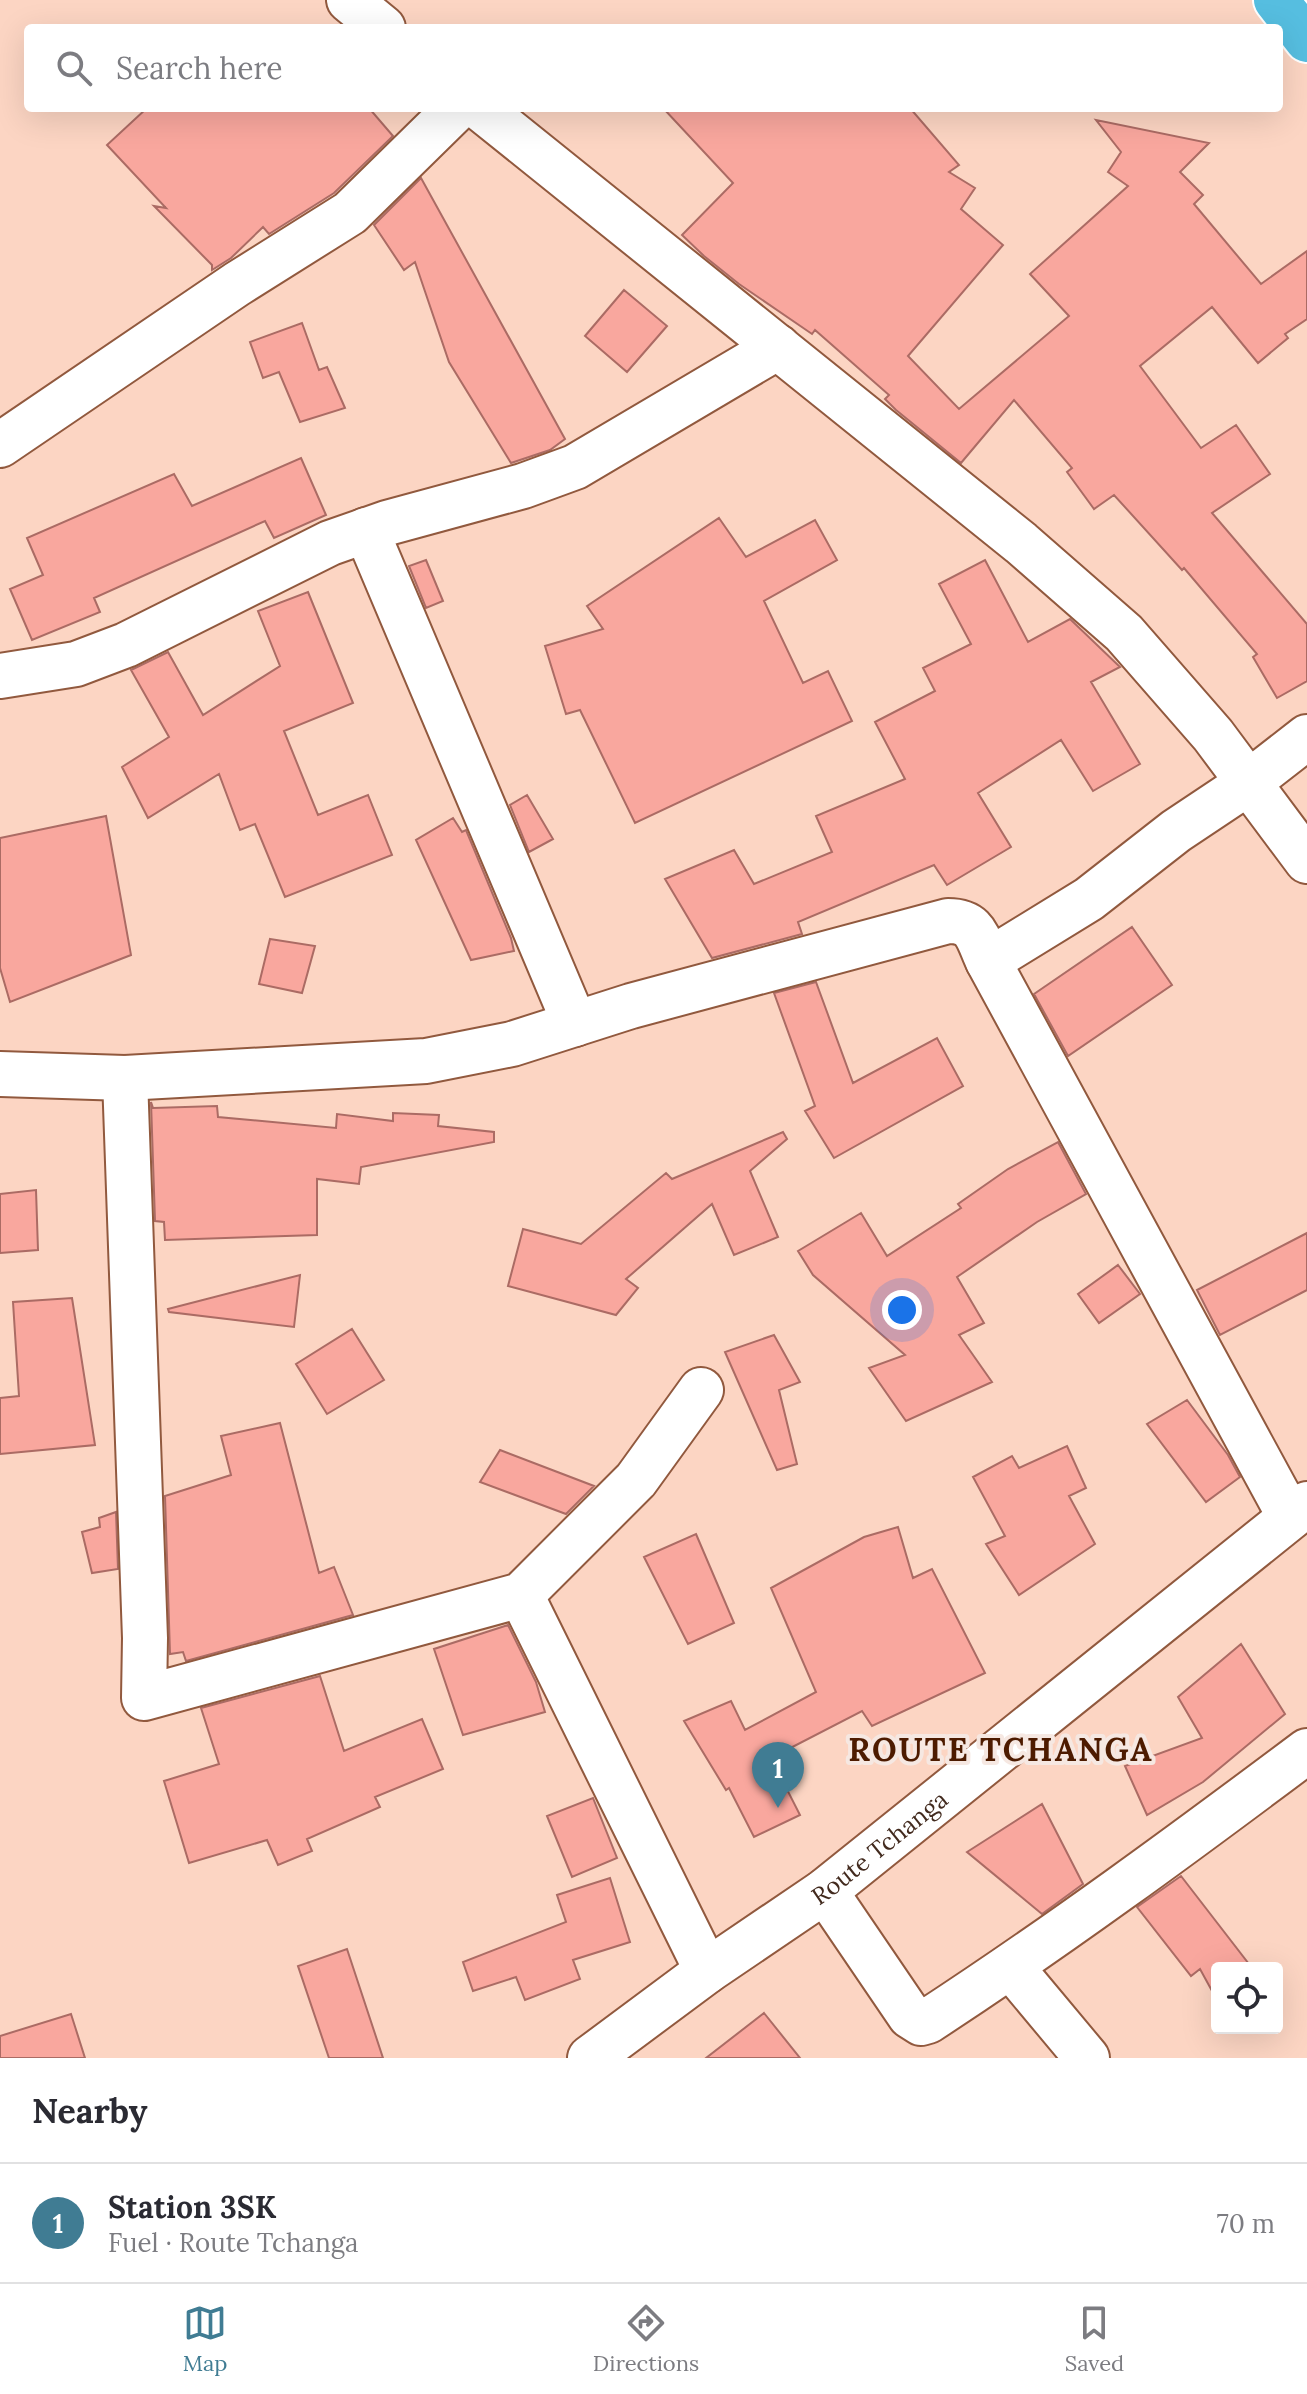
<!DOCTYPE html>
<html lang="en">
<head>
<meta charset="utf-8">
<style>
	:root { --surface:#fff; --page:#f7f7f7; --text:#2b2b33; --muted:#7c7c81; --line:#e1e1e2; --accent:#407c93 }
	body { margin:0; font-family:Lora,serif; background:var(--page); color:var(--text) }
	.controls { position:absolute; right:24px; bottom:24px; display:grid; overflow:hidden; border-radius:8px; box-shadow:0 8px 32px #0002 }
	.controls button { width:72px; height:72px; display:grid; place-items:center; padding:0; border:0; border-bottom:2px solid var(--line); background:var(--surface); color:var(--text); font:40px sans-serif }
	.you { position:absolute; left:902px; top:1310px; width:28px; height:28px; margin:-20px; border:6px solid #fff; border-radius:50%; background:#1a73e8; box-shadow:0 0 0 12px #1a73e833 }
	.badge { display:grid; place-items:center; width:52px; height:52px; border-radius:50%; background:var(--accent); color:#fff; font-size:26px; font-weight:700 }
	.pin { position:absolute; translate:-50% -66px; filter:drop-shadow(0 2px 4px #0008) }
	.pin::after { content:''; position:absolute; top:42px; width:28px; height:24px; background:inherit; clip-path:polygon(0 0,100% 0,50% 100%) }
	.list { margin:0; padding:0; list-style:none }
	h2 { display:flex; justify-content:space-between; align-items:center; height:104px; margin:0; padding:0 32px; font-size:34px }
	h2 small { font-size:26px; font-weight:400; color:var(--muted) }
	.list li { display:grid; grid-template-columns:52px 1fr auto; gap:24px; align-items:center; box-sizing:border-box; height:120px; padding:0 32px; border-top:2px solid var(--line) }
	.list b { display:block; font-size:30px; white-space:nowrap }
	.list p { margin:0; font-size:26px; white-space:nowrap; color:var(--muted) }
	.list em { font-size:26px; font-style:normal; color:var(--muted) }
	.icon { flex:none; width:44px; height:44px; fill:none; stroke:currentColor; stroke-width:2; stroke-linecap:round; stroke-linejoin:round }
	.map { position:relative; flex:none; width:1307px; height:2058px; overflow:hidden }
	.search { position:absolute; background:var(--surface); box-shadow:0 8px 32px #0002; left:24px; right:24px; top:24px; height:88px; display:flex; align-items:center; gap:20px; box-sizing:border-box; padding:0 28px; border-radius:8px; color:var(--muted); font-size:30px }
	.sheet { height:224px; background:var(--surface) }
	nav { display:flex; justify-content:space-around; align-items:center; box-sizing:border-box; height:112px; border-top:2px solid var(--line); background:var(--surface); font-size:22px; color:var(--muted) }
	nav a { display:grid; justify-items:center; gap:4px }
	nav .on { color:var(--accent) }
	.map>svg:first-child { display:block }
</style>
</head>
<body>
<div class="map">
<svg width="1307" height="2058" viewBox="0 0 1307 2058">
	<rect width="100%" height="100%" fill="#fcd5c3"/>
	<!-- building -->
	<path fill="#f9a79e" stroke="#ab6b64" stroke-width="2" d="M 147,108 L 369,108 L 393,136 L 334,193 L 269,234 L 263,227 L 231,258 L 212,270 L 212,265 L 154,206 L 166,208 L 107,145 Z
		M 663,108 L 910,108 L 959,165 L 949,172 L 975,188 L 961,209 L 1003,245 L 908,356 L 959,409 L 1069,316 L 1030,274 L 1128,186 L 1108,172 L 1121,152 L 1096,120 L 1209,143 L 1180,172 L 1203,195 L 1194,204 L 1261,284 L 1307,251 L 1307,319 L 1285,334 L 1288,338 L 1258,363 L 1212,307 L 1140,366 L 1201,448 L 1236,425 L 1270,474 L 1212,513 L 1307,624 L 1307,681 L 1277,698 L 1253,657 L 1257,654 L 1184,568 L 1182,570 L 1114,495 L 1094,509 L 1067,472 L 1072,468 L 1014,400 L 961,463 L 896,410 L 885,399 L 889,395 L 815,330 L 812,334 L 739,284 L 704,256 L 682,235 L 733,183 Z
		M 421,178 L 565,439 L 550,450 L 511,463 L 449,362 L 415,262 L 404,270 L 374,225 Z
		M 624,290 L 667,326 L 627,372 L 585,336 Z
		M 302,323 L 319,370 L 327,367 L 345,408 L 300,422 L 279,372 L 263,378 L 250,342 Z
		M 301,458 L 326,515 L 274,538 L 265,521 L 94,598 L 100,612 L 32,640 L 10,589 L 43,575 L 27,538 L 174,474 L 192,506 Z
		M 719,518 L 746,557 L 815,520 L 837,560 L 764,601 L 803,683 L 828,671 L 852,721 L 635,823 L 580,710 L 566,714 L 545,646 L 603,629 L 587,606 Z
		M 426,560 L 443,601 L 426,608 L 409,566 Z
		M 985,560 L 1028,642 L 1070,619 L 1120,667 L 1091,682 L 1140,764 L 1093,791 L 1061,740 L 978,793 L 1011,847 L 947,885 L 934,865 L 798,922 L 802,934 L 712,958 L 665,879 L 734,850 L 754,884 L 832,852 L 816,816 L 905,779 L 875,722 L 935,691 L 923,668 L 971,644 L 939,584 Z
		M 308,592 L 353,703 L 284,731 L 318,815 L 368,795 L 392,855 L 285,897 L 255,824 L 240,830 L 219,774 L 148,818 L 122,767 L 169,737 L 131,670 L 168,652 L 203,715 L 280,666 L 258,611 Z
		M 527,795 L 553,839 L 529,852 L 510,805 Z
		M 106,816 L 131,955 L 10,1002 L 0,968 L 0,838 Z
		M 453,818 L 462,832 L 466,830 L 511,938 L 514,951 L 471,960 L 416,840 Z
		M 1132,927 L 1172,985 L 1068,1056 L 1034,994 Z
		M 270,939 L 315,946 L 302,993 L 259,984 Z
		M 816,982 L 853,1083 L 937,1038 L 963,1086 L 834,1158 L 805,1111 L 815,1106 L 774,993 Z
		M 151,1102 L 153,1108 L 217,1106 L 218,1117 L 336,1128 L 337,1114 L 393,1121 L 393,1113 L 439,1115 L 438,1126 L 494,1132 L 494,1142 L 361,1167 L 359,1184 L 317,1179 L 317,1235 L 165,1240 L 164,1222 L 155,1221 Z
		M 783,1132 L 787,1139 L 750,1171 L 778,1237 L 734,1255 L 712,1204 L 626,1279 L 638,1288 L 616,1315 L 508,1286 L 523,1229 L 581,1244 L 666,1173 L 672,1179 Z
		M 1058,1142 L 1086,1194 L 1037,1222 L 957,1277 L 984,1323 L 959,1335 L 992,1382 L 906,1421 L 869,1368 L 905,1355 L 813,1275 L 798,1251 L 861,1213 L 887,1256 L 961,1208 L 958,1204 L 1008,1169 Z
		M 36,1190 L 38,1250 L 0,1253 L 0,1194 Z
		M 1307,1233 L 1307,1290 L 1220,1335 L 1197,1290 Z
		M 1118,1265 L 1140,1294 L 1099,1323 L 1078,1294 Z
		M 300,1275 L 294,1327 L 169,1312 L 168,1309 Z
		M 72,1298 L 95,1445 L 0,1454 L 0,1398 L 19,1396 L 13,1302 Z
		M 352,1329 L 384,1380 L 327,1414 L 296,1364 Z
		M 774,1335 L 800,1382 L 779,1390 L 797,1464 L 777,1470 L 725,1352 Z
		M 1187,1400 L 1228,1455 L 1240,1477 L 1206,1502 L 1147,1424 Z
		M 280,1423 L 319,1573 L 334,1567 L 353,1615 L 186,1661 L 183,1652 L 170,1654 L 165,1496 L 231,1475 L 221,1436 Z
		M 1067,1446 L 1086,1488 L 1069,1496 L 1095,1544 L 1019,1595 L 986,1544 L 1005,1536 L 973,1477 L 1012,1456 L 1019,1468 Z
		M 500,1450 L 594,1486 L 566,1514 L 480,1482 Z
		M 116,1512 L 118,1569 L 92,1573 L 82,1532 L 100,1527 L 99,1518 Z
		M 898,1527 L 913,1578 L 932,1569 L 985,1673 L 872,1726 L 862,1711 L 771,1758 L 800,1815 L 754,1837 L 729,1788 L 726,1790 L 684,1721 L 731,1701 L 745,1730 L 816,1692 L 771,1588 L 864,1537 Z
		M 696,1534 L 734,1623 L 688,1644 L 644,1557 Z
		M 508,1625 L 536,1682 L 545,1712 L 463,1735 L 434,1649 Z
		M 1241,1644 L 1285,1714 L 1203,1782 L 1147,1815 L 1125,1766 L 1202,1738 L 1178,1697 Z
		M 320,1676 L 344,1751 L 422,1719 L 443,1769 L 375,1797 L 380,1807 L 307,1839 L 312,1851 L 278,1865 L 267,1840 L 189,1863 L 164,1781 L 219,1764 L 201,1708 Z
		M 593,1798 L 617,1858 L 572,1877 L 547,1816 Z
		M 1042,1804 L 1083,1884 L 1042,1914 L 967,1852 Z
		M 1181,1876 L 1252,1968 L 1217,1968 L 1217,2000 L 1200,1969 L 1191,1976 L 1137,1907 Z
		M 610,1878 L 630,1942 L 573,1960 L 580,1979 L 525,2000 L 516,1977 L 473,1991 L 463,1962 L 566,1922 L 557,1895 Z
		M 347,1949 L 383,2058 L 329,2058 L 298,1966 Z
		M 764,2013 L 800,2058 L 706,2058 Z
		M 71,2014 L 85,2058 L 0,2058 L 0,2036 Z"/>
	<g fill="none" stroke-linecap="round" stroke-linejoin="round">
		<defs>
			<g id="minor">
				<path d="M 349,0 L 383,28"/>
				<path d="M 480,108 L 1021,543 L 1124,633 L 1213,735 L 1307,861"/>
				<path d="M 0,445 L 237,284 L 350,213 L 457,108"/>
				<path d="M 366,530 L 575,1024"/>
				<path d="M 0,676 L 76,664 L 126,645 L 330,543 L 387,523 L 523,486 L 575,467 L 778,347"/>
				<path d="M 988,961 L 1290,1517"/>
				<path d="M 0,1074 L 125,1078 L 426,1061 L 512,1044 L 631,1006 L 948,921 C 977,921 977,938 988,961 L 1089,899 L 1176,831 L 1248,783 L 1307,737"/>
				<path d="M 125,1078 L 145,1638 L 144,1698 L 521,1595 L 636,1480 L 701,1390"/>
				<path d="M 521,1595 L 707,1971"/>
				<path d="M 825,1891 L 910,2016 L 921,2023 L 928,2021 C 1058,1936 1183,1844 1307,1751"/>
				<path d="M 1011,1967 L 1087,2058"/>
				<path id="s1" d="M 590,2058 L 707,1971 L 825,1891 L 1307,1504"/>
			</g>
			<path id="trunk" d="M 1276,0 L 1307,40"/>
		</defs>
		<!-- minor casing -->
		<use href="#minor" stroke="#91593e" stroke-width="48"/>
		<!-- trunk casing -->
		<use href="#trunk" stroke="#fff" stroke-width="48"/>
		<!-- minor -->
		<use href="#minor" stroke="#fff" stroke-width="44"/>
		<!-- trunk -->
		<use href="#trunk" stroke="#56bee0" stroke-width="44"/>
	</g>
	<g text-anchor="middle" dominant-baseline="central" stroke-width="8" stroke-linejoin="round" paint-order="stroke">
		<!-- street labels -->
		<g font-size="24" fill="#422a1e" stroke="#f6e8e2">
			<text stroke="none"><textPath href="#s1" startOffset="358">Route Tchanga</textPath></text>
		</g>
		<!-- district labels -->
		<g font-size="32" font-weight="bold" letter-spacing="2" fill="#4d1b00" stroke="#f6e8e2">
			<text x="1001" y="1749">ROUTE TCHANGA</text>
		</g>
	</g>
</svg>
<div class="controls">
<button><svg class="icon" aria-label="locate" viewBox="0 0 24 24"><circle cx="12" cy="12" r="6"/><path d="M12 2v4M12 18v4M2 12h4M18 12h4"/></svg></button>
</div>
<div class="you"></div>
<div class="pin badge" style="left:778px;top:1808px">1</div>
<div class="search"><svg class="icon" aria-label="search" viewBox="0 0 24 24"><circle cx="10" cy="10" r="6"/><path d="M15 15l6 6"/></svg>Search here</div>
</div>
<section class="sheet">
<h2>Nearby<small></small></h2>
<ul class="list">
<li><span class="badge">1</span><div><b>Station 3SK</b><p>Fuel · Route Tchanga</p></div><em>70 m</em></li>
</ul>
</section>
<nav>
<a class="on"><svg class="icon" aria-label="map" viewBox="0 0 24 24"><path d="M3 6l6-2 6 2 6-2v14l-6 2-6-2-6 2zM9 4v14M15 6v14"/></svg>Map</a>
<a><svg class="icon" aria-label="directions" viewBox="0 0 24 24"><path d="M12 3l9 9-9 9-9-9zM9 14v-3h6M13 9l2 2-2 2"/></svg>Directions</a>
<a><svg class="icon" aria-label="saved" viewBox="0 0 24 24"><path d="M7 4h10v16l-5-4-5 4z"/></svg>Saved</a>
</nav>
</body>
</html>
